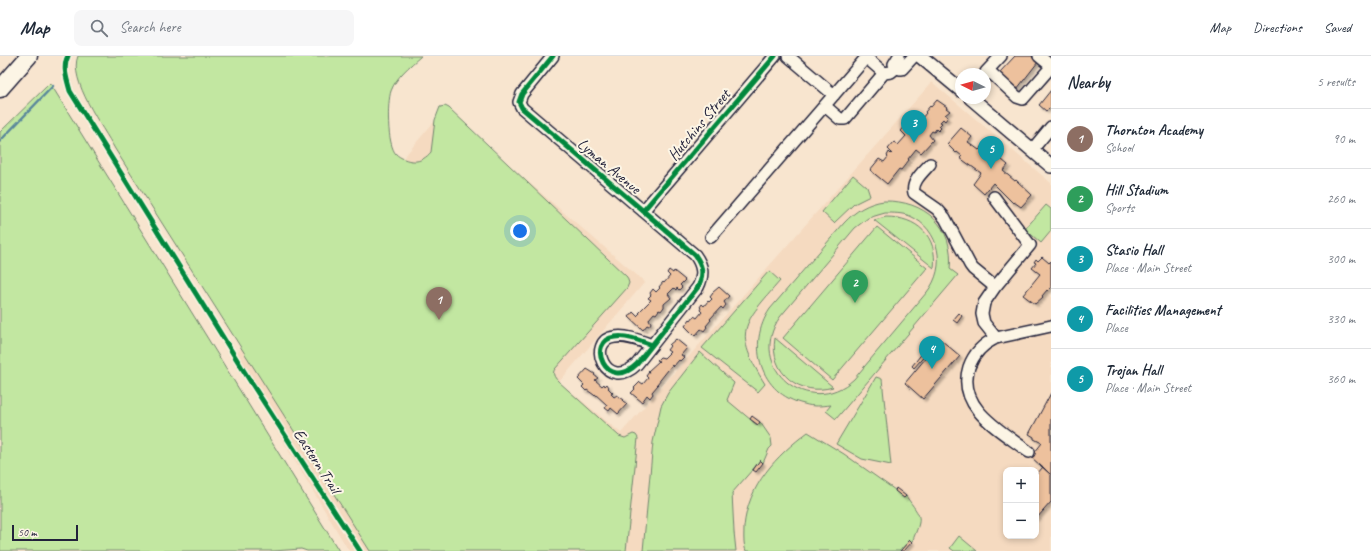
<!DOCTYPE html>
<html lang="en">
<head>
<meta charset="utf-8">
<style>
	:root { --surface:#fff; --page:#f6f6f7; --text:#1f2937; --muted:#747a83; --line:#e0e1e3; --accent:#1a73e8 }
	body { margin:0; font-family:Caveat,sans-serif; background:var(--page); color:var(--text) }
	.controls { position:absolute; right:12px; bottom:12px; display:grid; overflow:hidden; border-radius:8px; box-shadow:0 2px 6px #0003 }
	.controls button { width:36px; height:36px; display:grid; place-items:center; padding:0; border:0; border-bottom:1px solid var(--line); background:var(--surface); color:var(--text); font:20px sans-serif }
	.compass { position:absolute; left:955px; top:12px; width:36px; height:36px; border-radius:50%; background:var(--surface); box-shadow:0 2px 6px #0003; rotate:275deg }
	.scale { position:absolute; left:12px; bottom:10px; width:66px; box-sizing:border-box; padding-left:4px; border:2px solid #22223b; border-top:0; font-size:11px; line-height:14px; white-space:nowrap; color:#22223b; -webkit-text-stroke:3px #fcf5e5; paint-order:stroke }
	.you { position:absolute; left:520px; top:175px; width:14px; height:14px; margin:-10px; border:3px solid #fff; border-radius:50%; background:#1a73e8; box-shadow:0 0 0 6px #1a73e833 }
	.badge { display:grid; place-items:center; width:26px; height:26px; border-radius:50%; background:var(--accent); color:#fff; font-size:13px; font-weight:700 }
	.pin { position:absolute; translate:-50% -33px; filter:drop-shadow(0 1px 2px #0008) }
	.pin::after { content:''; position:absolute; top:21px; width:14px; height:12px; background:inherit; clip-path:polygon(0 0,100% 0,50% 100%) }
	.list { margin:0; padding:0; list-style:none }
	h2 { display:flex; justify-content:space-between; align-items:center; height:52px; margin:0; padding:0 16px; font-size:17px }
	h2 small { font-size:13px; font-weight:400; color:var(--muted) }
	.list li { display:grid; grid-template-columns:26px 1fr auto; gap:12px; align-items:center; box-sizing:border-box; height:60px; padding:0 16px; border-top:1px solid var(--line) }
	.list b { display:block; font-size:15px; white-space:nowrap }
	.list p { margin:0; font-size:13px; white-space:nowrap; color:var(--muted) }
	.list em { font-size:13px; font-style:normal; color:var(--muted) }
	.icon { flex:none; width:22px; height:22px; fill:none; stroke:currentColor; stroke-width:2; stroke-linecap:round; stroke-linejoin:round }
	.map { position:relative; flex:none; width:1051px; height:495px; overflow:hidden }
	header { display:flex; align-items:center; gap:24px; box-sizing:border-box; height:56px; padding:0 20px; background:var(--surface); border-bottom:1px solid var(--line) }
	header strong { font-size:19px }
	nav { display:flex; gap:22px; margin-inline-start:auto; font-size:14px }
	.search { width:280px; height:36px; background:var(--page); display:flex; align-items:center; gap:10px; box-sizing:border-box; padding:0 14px; border-radius:8px; color:var(--muted); font-size:15px }
	main { display:flex }
	aside { flex:1; background:var(--surface) }
	.map>svg:first-child { display:block }
</style>
</head>
<body>
<header>
<strong>Map</strong>
<div class="search"><svg class="icon" aria-label="search" viewBox="0 0 24 24"><circle cx="10" cy="10" r="6"/><path d="M15 15l6 6"/></svg>Search here</div>
<nav><a>Map</a><a>Directions</a><a>Saved</a></nav>
</header>
<main>
<div class="map">
<svg width="1051" height="495" viewBox="0 0 1051 495">
	<defs>
		<filter id="shadow"><feDropShadow dx="2.5" dy="2.5" stdDeviation="1" flood-color="#0004"/></filter>
	</defs>
	<rect width="100%" height="100%" fill="#f8e5cf"/>
	<filter id="ink" filterUnits="userSpaceOnUse"><feTurbulence type="fractalNoise" baseFrequency=".025" numOctaves="2"/><feDisplacementMap in="SourceGraphic" scale="8" xChannelSelector="R" yChannelSelector="G"/><feConvolveMatrix kernelMatrix="1 2 1 2 8 2 1 2 1" color-interpolation-filters="sRGB"/></filter>
	<g filter="url(#ink)">
		<!-- built -->
		<path fill="#f5dac0" fill-rule="evenodd" d="M 932,26 L 1051,127 L 1051,495 L 349,495 L 233,302 L 444,54 L 645,226 L 559,326 L 621,377 ZM 1006,414 L 1036,414 L 1036,480 L 1006,480 Z"/>
		<!-- green -->
		<path fill="#c2e7a1" stroke="#72846e" fill-rule="evenodd" d="M 78,0 L 421,0 C 410,10 396,21 391,35 C 387,47 387,89 396,98 C 400,102 408,105 413,105 C 420,106 427,101 431,96 L 435,64 L 440,51 L 445,50 L 449,52 L 627,221 L 629,227 L 627,232 L 555,313 C 552,317 554,321 558,325 L 619,380 L 625,382 L 633,378 L 636,379 L 638,382 L 626,495 L 370,495 L 115,93 C 103,71 68,24 78,0 Z
			M 50,27 L 339,495 L 307,495 L 301,493 L 273,495 L 0,495 L 0,76 Z
			M 853,119 L 867,131 L 870,140 L 854,148 L 834,167 L 822,156 Z
			M 884,145 C 924,144 955,170 950,213 L 958,219 L 836,363 L 826,355 L 831,349 C 822,350 813,351 804,348 C 760,338 746,288 770,253 L 844,167 C 855,155 868,147 884,145 ZM 885,157 C 894,157 902,157 910,160 C 940,173 947,211 927,236 L 854,323 C 809,364 745,311 780,261 L 855,172 L 868,162 Z
			M 1046,149 L 1051,153 L 1051,175 L 1041,187 L 1025,173 Z
			M 886,161 C 917,161 938,180 934,212 L 874,164 Z
			M 877,171 L 927,212 L 832,324 L 783,282 Z
			M 769,215 L 780,225 C 743,268 732,275 765,328 L 758,336 L 702,292 Z
			M 775,282 L 833,331 C 800,341 769,317 775,282 Z
			M 700,296 L 734,327 L 727,344 L 757,369 L 760,366 L 771,382 L 772,390 L 769,393 L 763,407 L 760,405 L 732,437 L 734,476 L 736,495 L 643,495 L 653,386 L 661,350 L 668,337 Z
			M 876,321 L 882,323 L 891,409 L 862,403 L 836,388 Z
			M 808,376 L 844,398 L 895,434 L 904,442 L 906,440 C 922,463 923,459 912,486 L 910,484 L 900,495 L 746,495 C 743,487 744,479 744,471 C 748,429 776,400 808,376 Z
			M 959,480 L 977,495 L 954,495 L 950,492 Z"/>
		<g fill="none" stroke-linecap="round" stroke-linejoin="round">
			<!-- stream -->
			<path stroke="#58869b" stroke-width="2.5" d="M 0,85 L 53,30"/>
		</g>
		<!-- building -->
		<path fill="#edc19d" stroke="#22223b" filter="url(#shadow)" d="M 1015,0 L 1034,0 L 1032,1 L 1038,6 L 1017,33 L 999,17 Z
			M 1051,34 L 1051,50 L 1046,55 L 1039,49 Z
			M 937,44 L 947,51 L 946,52 L 950,55 L 945,59 L 948,61 L 945,65 L 943,63 L 940,66 L 942,67 L 939,70 L 941,72 L 938,75 L 936,73 L 934,76 L 932,75 L 929,79 L 933,84 L 921,97 L 916,93 L 908,103 L 909,104 L 901,114 L 899,113 L 887,128 L 870,114 L 879,103 L 884,106 L 888,101 L 887,100 L 889,96 L 891,98 L 892,97 L 888,93 L 894,86 L 898,89 L 906,80 L 901,75 L 911,63 L 917,68 L 926,57 L 925,56 L 930,50 L 931,51 Z
			M 961,72 L 972,81 L 968,86 L 979,94 L 983,90 L 992,98 L 989,103 L 992,105 L 996,99 L 1008,109 L 1003,115 L 1015,125 L 1016,124 L 1032,139 L 1021,151 L 1014,146 L 1013,147 L 993,127 L 984,138 L 973,128 L 981,117 L 960,102 L 962,100 L 957,96 L 956,97 L 947,88 Z
			M 1042,201 L 1049,207 L 1051,205 L 1051,232 L 1048,235 L 1047,234 L 1042,240 L 1043,241 L 1035,248 L 1023,239 L 1040,218 L 1032,212 L 1036,207 L 1034,206 L 1036,203 L 1038,205 Z
			M 669,214 L 673,217 L 674,215 L 685,224 L 680,229 L 682,231 L 679,234 L 677,232 L 676,234 L 674,232 L 668,238 L 671,242 L 664,248 L 664,251 L 661,255 L 659,254 L 656,258 L 654,257 L 649,263 L 651,267 L 649,270 L 647,269 L 643,274 L 629,261 L 633,256 L 637,260 L 640,257 L 639,256 L 651,244 L 648,242 L 651,239 L 650,237 L 653,233 L 656,236 L 660,232 L 659,231 L 663,226 L 664,227 L 670,220 L 667,217 Z
			M 719,231 L 729,240 L 724,246 L 726,249 L 723,253 L 721,251 L 710,263 L 711,264 L 706,270 L 707,271 L 704,275 L 701,273 L 695,280 L 685,270 L 690,263 L 691,264 L 694,260 L 697,262 L 702,256 L 700,254 L 701,252 L 700,251 L 702,248 L 704,250 L 708,245 L 709,246 L 712,243 L 710,241 L 713,237 L 712,237 Z
			M 959,257 L 962,260 L 957,267 L 953,264 Z
			M 676,283 L 687,292 L 681,299 L 684,301 L 680,305 L 679,304 L 673,311 L 672,309 L 657,328 L 658,329 L 652,336 L 653,338 L 650,342 L 647,339 L 642,346 L 631,337 L 635,333 L 634,332 L 640,326 L 643,328 L 648,322 L 646,320 L 649,316 L 648,315 L 659,305 L 657,304 L 660,301 L 664,302 L 670,296 L 667,294 L 670,290 L 669,289 Z
			M 941,284 L 960,300 L 923,343 L 905,327 Z
			M 924,295 L 927,297 L 914,312 L 912,310 Z
			M 587,313 L 595,318 L 594,319 L 598,322 L 595,324 L 602,330 L 604,328 L 605,330 L 607,328 L 609,331 L 608,332 L 613,337 L 611,338 L 614,341 L 617,339 L 624,344 L 623,345 L 627,348 L 618,358 L 611,352 L 609,355 L 605,352 L 607,349 L 595,338 L 594,339 L 587,334 L 586,335 L 582,331 L 584,329 L 578,323 Z
			M 1051,337 L 1051,419 L 1031,401 L 1042,387 L 1034,383 L 1034,381 L 1029,378 Z
			M 752,360 L 760,366 L 758,369 L 750,363 Z
			M 760,404 L 763,407 L 756,416 L 753,414 Z
			M 1043,411 L 1051,419 L 1051,446 L 1036,463 L 1036,419 Z
			M 896,432 L 906,440 L 904,442 L 895,435 Z
			M 910,484 L 912,486 L 904,495 L 900,495 Z"/>
		<g fill="none" stroke-linecap="round" stroke-linejoin="round">
			<defs>
				<path id="minor" d="M 553,0 L 522,38 L 519,46 L 522,52 L 695,199 C 703,210 704,219 698,231 L 637,308 C 606,338 585,284 615,281 C 627,279 641,285 652,289
					M 788,0 L 834,39
					M 1039,0 L 1051,10
					M 896,12 L 900,13 L 902,13 L 914,0
					M 896,12 L 894,8 L 899,0
					M 988,14 L 1017,41 L 1023,43 L 1051,11
					M 985,20 L 986,16 L 1001,0
					M 825,50 L 840,63 L 845,63 L 884,17 L 891,16 L 896,12
					M 1032,94 L 1051,71
					M 930,108 C 923,116 911,126 914,137 L 937,153 L 945,162 L 970,209 L 973,213 L 995,231
					M 994,141 L 1030,189 L 995,231 L 984,247 L 982,258 L 984,267 L 996,282
					M 643,155 L 775,0
					M 711,181 L 864,4 L 868,3 L 884,17
					M 1029,396 C 1002,375 956,352 969,311 C 974,297 983,288 996,282 L 1051,270"/>
				<path id="major" d="M 920,0 L 961,34
					M 971,42 L 1051,110"/>
				<path id="highway" d="M 0,33 L 29,0"/>
			</defs>
			<!-- minor casing -->
			<use href="#minor" stroke="#22223b" stroke-width="14"/>
			<!-- major casing -->
			<use href="#major" stroke="#22223b" stroke-width="16"/>
			<!-- highway casing -->
			<use href="#highway" stroke="#22223b" stroke-width="19"/>
			<!-- minor -->
			<use href="#minor" stroke="#fcf5e5" stroke-width="11"/>
			<!-- major -->
			<use href="#major" stroke="#fcf5e5" stroke-width="13"/>
			<!-- highway -->
			<use href="#highway" stroke="#fcf5e5" stroke-width="16"/>
			<defs>
				<path id="cycleway" d="M 68,0 C 62,11 67,23 70,35 L 252,328 L 360,495
					M 553,0 L 522,38 L 519,46 L 522,52 L 695,199 C 703,210 704,219 698,231 L 637,308 C 606,338 585,284 615,281 C 627,279 641,285 652,289
					M 643,155 L 775,0"/>
			</defs>
			<!-- cycleway casing -->
			<use href="#cycleway" stroke="#fcf5e5" stroke-width="8"/>
			<!-- cycleway -->
			<use href="#cycleway" stroke="#00873e" stroke-width="5"/>
		</g>
	</g>
	<g text-anchor="middle" dominant-baseline="central" stroke-width="4" stroke-linejoin="round" paint-order="stroke">
		<!-- street labels -->
		<g font-size="16" fill="#22223b" stroke="#fcf5e5">
			<text transform="translate(699 69) rotate(-50)">Hutchins Street</text>
			<text transform="translate(609 110) rotate(40)">Lyman Avenue</text>
			<text transform="translate(317 405) rotate(57)">Eastern Trail</text>
		</g>
	</g>
</svg>
<div class="controls">
<button>+</button>
<button>−</button>
</div>
<svg class="compass" viewBox="-18 -18 36 36"><path d="M0-13l5 13h-10z" fill="#e53935"/><path d="M0 13l5-13h-10z" fill="#747a83"/></svg>
<div class="scale">50 m</div>
<div class="you"></div>
<div class="pin badge" style="left:439px;top:264px;background:#8d6e63">1</div>
<div class="pin badge" style="left:855px;top:247px;background:#2e9e5b">2</div>
<div class="pin badge" style="left:914px;top:87px;background:#0f9aa8">3</div>
<div class="pin badge" style="left:932px;top:313px;background:#0f9aa8">4</div>
<div class="pin badge" style="left:991px;top:113px;background:#0f9aa8">5</div>
</div>
<aside>
<h2>Nearby<small>5 results</small></h2>
<ul class="list">
<li><span class="badge" style="background:#8d6e63">1</span><div><b>Thornton Academy</b><p>School</p></div><em>90 m</em></li>
<li><span class="badge" style="background:#2e9e5b">2</span><div><b>Hill Stadium</b><p>Sports</p></div><em>260 m</em></li>
<li><span class="badge" style="background:#0f9aa8">3</span><div><b>Stasio Hall</b><p>Place · Main Street</p></div><em>300 m</em></li>
<li><span class="badge" style="background:#0f9aa8">4</span><div><b>Facilities Management</b><p>Place</p></div><em>330 m</em></li>
<li><span class="badge" style="background:#0f9aa8">5</span><div><b>Trojan Hall</b><p>Place · Main Street</p></div><em>360 m</em></li>
</ul>
</aside>
</main>
</body>
</html>
